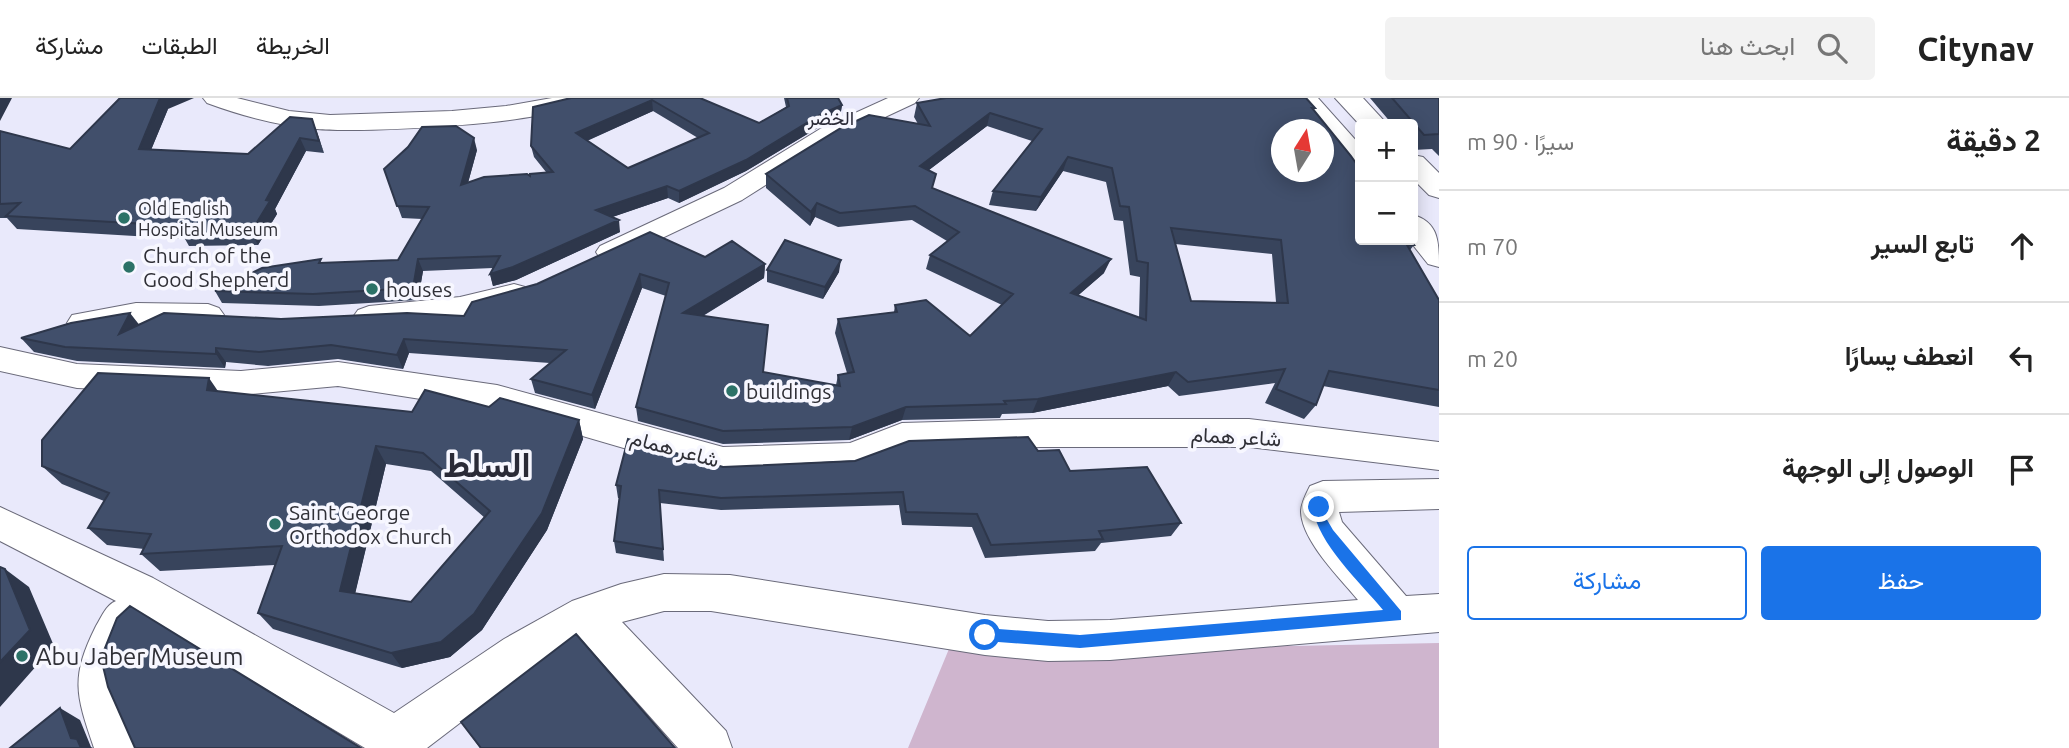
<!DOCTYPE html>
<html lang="ar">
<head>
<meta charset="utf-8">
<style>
	:root { --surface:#fff; --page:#f2f2f2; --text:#222; --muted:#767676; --line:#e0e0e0; --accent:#1a73e8 }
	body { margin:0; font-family:Ubuntu,Vazirmatn,sans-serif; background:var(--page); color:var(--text); direction:rtl }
	.controls { position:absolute; right:21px; top:21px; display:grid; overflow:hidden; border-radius:7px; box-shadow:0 4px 18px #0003 }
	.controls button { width:63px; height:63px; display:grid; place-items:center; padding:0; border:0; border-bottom:2px solid var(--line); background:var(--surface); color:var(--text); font:35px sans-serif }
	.compass { position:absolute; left:1271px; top:21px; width:63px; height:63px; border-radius:50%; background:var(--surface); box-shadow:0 4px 18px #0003; rotate:11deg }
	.stop { position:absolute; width:21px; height:21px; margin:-16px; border:5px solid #1a73e8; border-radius:50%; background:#fff }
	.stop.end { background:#1a73e8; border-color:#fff; box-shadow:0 2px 7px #0008 }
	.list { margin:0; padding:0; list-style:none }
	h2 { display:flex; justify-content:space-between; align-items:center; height:91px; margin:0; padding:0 28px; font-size:30px }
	h2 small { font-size:23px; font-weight:400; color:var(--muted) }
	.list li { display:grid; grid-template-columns:46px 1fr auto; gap:21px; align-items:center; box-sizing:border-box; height:112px; padding:0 28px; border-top:2px solid var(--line) }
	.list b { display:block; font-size:26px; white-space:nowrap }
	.list em { font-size:23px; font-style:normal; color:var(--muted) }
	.actions { display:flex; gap:14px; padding:21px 28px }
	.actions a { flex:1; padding:16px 0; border:2px solid var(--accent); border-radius:7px; text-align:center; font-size:24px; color:var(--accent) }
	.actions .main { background:var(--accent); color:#fff }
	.icon { flex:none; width:38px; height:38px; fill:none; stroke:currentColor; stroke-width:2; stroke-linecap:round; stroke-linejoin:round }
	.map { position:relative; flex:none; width:1439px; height:650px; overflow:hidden; direction:ltr }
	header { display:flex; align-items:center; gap:42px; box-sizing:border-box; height:98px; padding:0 35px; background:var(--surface); border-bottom:2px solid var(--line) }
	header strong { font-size:33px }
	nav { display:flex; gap:38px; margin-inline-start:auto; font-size:24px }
	.search { width:490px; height:63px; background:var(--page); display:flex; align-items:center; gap:18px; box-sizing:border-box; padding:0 24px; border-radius:7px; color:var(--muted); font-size:26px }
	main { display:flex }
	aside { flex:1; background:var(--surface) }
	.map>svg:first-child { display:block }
</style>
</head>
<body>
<header>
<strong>Citynav</strong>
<div class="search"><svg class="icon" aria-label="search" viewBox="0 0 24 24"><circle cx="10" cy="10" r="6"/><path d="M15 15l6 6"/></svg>ابحث هنا</div>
<nav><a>الخريطة</a><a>الطبقات</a><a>مشاركة</a></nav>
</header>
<main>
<aside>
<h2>2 دقيقة<small>سيرًا · 90 m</small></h2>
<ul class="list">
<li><svg class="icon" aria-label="ahead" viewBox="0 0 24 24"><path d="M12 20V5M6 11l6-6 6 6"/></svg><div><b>تابع السير</b></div><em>70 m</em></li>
<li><svg class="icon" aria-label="left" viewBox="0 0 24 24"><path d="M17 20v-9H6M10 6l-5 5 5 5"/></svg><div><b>انعطف يسارًا</b></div><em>20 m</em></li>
<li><svg class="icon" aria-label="arrive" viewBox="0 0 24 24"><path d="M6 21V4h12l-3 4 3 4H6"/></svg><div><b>الوصول إلى الوجهة</b></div></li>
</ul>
<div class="actions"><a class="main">حفظ</a><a>مشاركة</a></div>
</aside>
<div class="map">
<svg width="1439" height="650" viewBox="0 0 1439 650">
	<rect width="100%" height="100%" fill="#e9e9fb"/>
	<!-- green -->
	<path fill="#cfb5ce" d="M 1439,545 L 1439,650 L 908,650 L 951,546 L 1293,548 Z"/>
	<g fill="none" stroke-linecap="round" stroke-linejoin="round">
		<defs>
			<path id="minor" d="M 203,0 L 237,0 L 289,13 L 330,17 L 452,13 L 506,8 L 552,0 L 587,0 C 568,27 355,35 317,31 C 279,28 242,18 207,5 Z
				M 888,0 L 919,0 L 915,5 L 838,41 L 742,102 L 620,160 L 610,163 L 600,160 L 596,154 L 600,148 L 724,90 L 820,31 Z
				M 514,186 L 525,189 L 529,196 L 525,203 L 460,220 L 369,230 L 358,226 L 353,219 L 358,212 L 369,208 L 460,199 Z
				M 136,205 L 208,206 L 219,210 L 224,217 L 219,224 L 208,228 L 136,227 L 83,236 L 72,233 L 67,225 L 72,217 Z
				M 0,249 L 77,266 L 241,273 L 338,264 L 497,287 L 723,349 L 850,345 L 902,325 L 1040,321 L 1249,321 L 1439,344 L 1439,372 L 1249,349 L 1040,349 L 905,353 L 852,373 L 723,379 L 497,313 L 338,288 L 241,297 L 77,290 L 0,273 Z
				M 1439,381 L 1439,411 L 1339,414 L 1342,424 L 1406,498 L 1439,496 L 1439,534 L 1110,562 L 1048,563 L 985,557 L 711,513 L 664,513 L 622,524 L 726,633 L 732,650 L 678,650 L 582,542 L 503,592 L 427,650 L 365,650 L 145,519 C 139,532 131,545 126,559 C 115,591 130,620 140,650 L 94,650 C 76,597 70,580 96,528 C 102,518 106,507 116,503 L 0,443 L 0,409 L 153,480 L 394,615 L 504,541 L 572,503 L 621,486 L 664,476 L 730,477 L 985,517 L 1048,523 L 1110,522 L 1358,502 C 1340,480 1302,443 1301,414 C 1301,405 1306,396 1310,388 L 1323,383 Z"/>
			<path id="major" d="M 1291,0 L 1318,0 L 1360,47 L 1360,72 L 1350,70 L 1324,39 L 1324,32 L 1317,32 Z
				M 1335,0 L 1363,0 L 1387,26 L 1360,27 Z
				M 1413,57 L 1423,59 L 1439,75 L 1439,100 L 1429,97 L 1413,81 Z
				M 1413,117 C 1439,124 1439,145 1439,169 L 1428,166 L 1409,142 L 1413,142 Z"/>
		</defs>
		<!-- minor casing -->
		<use href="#minor" stroke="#6a6a7a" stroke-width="2"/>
		<!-- major casing -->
		<use href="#major" stroke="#6a6a7a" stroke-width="2"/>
		<!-- minor -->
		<use href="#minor" fill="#fff" fill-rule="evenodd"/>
		<!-- major -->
		<use href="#major" fill="#fff" fill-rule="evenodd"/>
	</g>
	<!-- wall -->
	<path fill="#38445c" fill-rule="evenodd" d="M 571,0 L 700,0 L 759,25 L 786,9 L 784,0 L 838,0 L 842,7 L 840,19 L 819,29 L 746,73 L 679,105 L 668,100 L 612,119 L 620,134 L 516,182 L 493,188 L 490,176 L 493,170 L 423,173 L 418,202 L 319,208 L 222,205 L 215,193 L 323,165 L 398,162 L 422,121 L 402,120 L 384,71 L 477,52 L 468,85 L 530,78 L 546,74 L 534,59 L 531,48 ZM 653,13 L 698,40 L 628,70 L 587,43 Z
		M 1370,0 L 1439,0 L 1439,58 L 1432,51 L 1413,52 L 1413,26 L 1392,26 Z
		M 917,5 L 1315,10 L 1314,12 L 1414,147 L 1410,152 L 1439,202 L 1439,309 L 1323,288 L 1316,307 L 1304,321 L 1265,305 L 1275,285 L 1179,298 L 1168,288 L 1032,315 L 1002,316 L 1000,320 L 902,322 L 849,342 L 723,346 L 638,323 L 636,309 L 666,198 L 642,190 L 595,311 L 535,295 L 531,281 L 550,265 L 409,255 L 403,271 L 338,261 L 268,268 L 226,264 L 225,270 L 77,263 L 34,254 L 21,240 L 139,227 L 281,221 L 464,218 L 705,159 L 765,166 L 764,180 L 703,218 L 768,227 L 763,274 L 836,287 L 838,277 L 847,275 L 835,235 L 838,221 L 894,214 L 895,207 L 970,238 L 1002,207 L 926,171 L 930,157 L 947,143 L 912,122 L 838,129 L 815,119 L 810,128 L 766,90 L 766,76 L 918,26 L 914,19 ZM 987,28 L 1032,43 L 993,93 L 989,107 L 1036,113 L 1063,73 L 1106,84 L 1114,122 L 1123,123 L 1130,177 L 1140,179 L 1139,220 L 1078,197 L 1104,175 L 933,90 L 929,72 ZM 1175,146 L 1272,156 L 1276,204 L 1191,203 Z
		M 168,11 L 151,52 L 248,56 L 312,21 L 324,55 L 306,53 L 275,111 L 277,116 L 258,147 L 189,148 L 185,141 L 17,131 L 7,120 L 0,120 L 0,33 L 70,51 Z
		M 767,172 L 839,174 L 823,201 L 767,184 Z
		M 218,294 L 412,314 L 489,309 L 579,322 L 583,341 L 547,432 L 482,532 L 450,559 L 402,570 L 273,531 L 258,515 L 275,467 L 160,473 L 141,456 L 144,451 L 107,447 L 88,430 L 104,403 L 62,386 L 42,368 ZM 386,366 L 431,373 L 485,420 L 411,504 L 355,495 Z
		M 1038,353 L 1070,373 L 1181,425 L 1171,438 L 1101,445 L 1095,453 L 985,460 L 972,429 L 902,427 L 899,407 L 721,412 L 660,405 L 664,463 L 616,455 L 614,443 L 620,400 L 618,400 L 616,387 L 723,369 Z
		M 461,624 L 675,650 L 480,650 Z"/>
	<!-- shaded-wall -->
	<path fill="#2e374b" d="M 0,0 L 12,0 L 0,23 Z
		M 160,0 L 194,0 L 168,11 L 146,64 L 139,51 Z
		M 652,2 L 653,13 L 577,47 L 576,35 Z
		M 842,7 L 840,19 L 819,29 L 746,73 L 679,105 L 679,93 L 820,17 Z
		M 990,15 L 987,28 L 917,81 L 920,68 Z
		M 312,21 L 317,34 L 324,55 L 319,43 Z
		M 300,40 L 306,53 L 275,111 L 277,116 L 258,147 L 251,134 L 266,102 Z
		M 474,40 L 477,52 L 464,99 L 461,87 Z
		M 1068,59 L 1063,73 L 1036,113 L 1041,99 Z
		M 667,88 L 668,100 L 598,124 L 596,112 Z
		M 817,105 L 815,119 L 810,128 L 811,114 Z
		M 619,122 L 620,134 L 516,182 L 493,188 L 490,176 Z
		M 418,161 L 423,173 L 418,202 L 413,190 Z
		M 1111,161 L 1104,175 L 1065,209 L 1071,195 Z
		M 841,162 L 839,174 L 823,201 L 825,189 Z
		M 765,166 L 764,180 L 684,229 L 683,215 Z
		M 640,176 L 642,190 L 595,311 L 592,297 Z
		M 130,215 L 141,229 L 119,236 Z
		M 404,241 L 409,255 L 403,271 L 397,257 Z
		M 216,250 L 226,264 L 225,270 L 216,256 Z
		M 1176,274 L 1168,288 L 1032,315 L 1038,301 Z
		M 209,280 L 222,299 L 207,292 Z
		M 906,309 L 902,322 L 849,342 L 852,329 Z
		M 579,322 L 583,341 L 547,432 L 482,532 L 450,559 L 402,570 L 391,555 Z
		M 376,348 L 386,366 L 352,509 L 340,493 Z
		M 5,471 L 29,489 L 54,548 L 0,609 L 0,564 Z
		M 60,610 L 80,622 L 91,649 L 93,650 L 81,650 L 71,640 Z"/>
	<!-- building -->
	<path fill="#414f6b" stroke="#2e374b" stroke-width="2" fill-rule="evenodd" d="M 120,0 L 160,0 L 139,51 L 248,56 L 290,19 L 312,21 L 319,43 L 300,40 L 266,102 L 270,103 L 251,134 L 181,135 L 182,128 L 6,118 L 20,105 L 0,106 L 0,33 L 70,51 Z
		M 571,0 L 700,0 L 759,25 L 789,8 L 787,0 L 838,0 L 842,7 L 820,17 L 746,62 L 679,93 L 667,88 L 596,112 L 619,122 L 513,169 L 490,176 L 500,158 L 418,161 L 413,190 L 313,196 L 215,193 L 262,170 L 321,161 L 319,165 L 398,162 L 429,109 L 397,108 L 384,71 L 408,49 L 422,29 L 456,28 L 474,40 L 461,87 L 484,79 L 527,76 L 530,78 L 530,76 L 553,74 L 531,48 L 533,9 ZM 652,2 L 709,35 L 628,70 L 576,35 Z
		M 946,0 L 1306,0 L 1315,10 L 1312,10 L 1351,58 L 1360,71 L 1360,142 L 1410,142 L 1414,147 L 1407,147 L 1439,202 L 1439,292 L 1329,273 L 1316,307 L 1276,291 L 1285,271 L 1188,284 L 1176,274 L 1038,301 L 1004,303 L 1006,306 L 906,309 L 852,329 L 723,333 L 636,309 L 669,185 L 640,176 L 592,297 L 531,281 L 566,252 L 404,241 L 397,257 L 331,247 L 259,254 L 216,250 L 216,256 L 65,249 L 21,240 L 71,225 L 123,216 L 130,215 L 119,236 L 164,215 L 281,221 L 407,215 L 464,218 L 472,204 L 537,186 L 650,134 L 705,159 L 732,143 L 765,166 L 683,215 L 768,227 L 763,274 L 840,288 L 838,277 L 854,274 L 838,221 L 897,214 L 895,207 L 926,202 L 970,238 L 1013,196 L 930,157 L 959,134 L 915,108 L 840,115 L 817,105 L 811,114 L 766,76 L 841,30 L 869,17 L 930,28 L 917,5 ZM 990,15 L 1042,31 L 993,93 L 1041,99 L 1068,59 L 1112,70 L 1120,108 L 1129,109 L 1137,163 L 1148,165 L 1146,222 L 1071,195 L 1111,161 L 932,90 L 936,76 L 920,68 ZM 1282,32 L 1324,32 L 1324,74 L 1282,74 ZM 1171,130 L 1281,142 L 1288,205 L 1191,203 Z
		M 1392,0 L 1439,0 L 1439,36 L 1424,37 Z
		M 785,142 L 841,162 L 825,189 L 767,172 Z
		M 98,275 L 209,280 L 207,292 L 412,314 L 425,292 L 489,309 L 500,300 L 579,322 L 542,415 L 474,516 L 441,544 L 391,555 L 258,515 L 282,448 L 141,456 L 151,436 L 88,430 L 109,395 L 42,368 L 42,342 ZM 376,348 L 423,355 L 490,413 L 411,504 L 340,493 Z
		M 1028,339 L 1038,353 L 1059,352 L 1070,373 L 1147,369 L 1181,425 L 1099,433 L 1103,441 L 991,447 L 977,416 L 906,414 L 903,394 L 721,400 L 659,392 L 663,451 L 614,443 L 621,388 L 616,387 L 628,341 L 723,369 L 855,363 L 909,343 Z
		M 0,469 L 5,471 L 30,532 L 0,564 Z
		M 130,508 L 361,650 L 135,650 L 108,589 L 102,564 L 103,555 L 117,520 Z
		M 576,536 L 675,650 L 481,650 L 461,624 Z
		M 60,610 L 71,640 L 77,641 L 81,650 L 10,650 Z"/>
	<!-- route -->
	<path fill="#1a73e8" d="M 1319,403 L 1325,409 L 1326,420 L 1333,432 L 1401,513 L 1401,522 L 1080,550 L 985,543 L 978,537 L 985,530 L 1080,537 L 1383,512 C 1361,485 1316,444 1313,409 Z"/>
	<!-- markers -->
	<g fill="#2c7267" stroke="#f7f7ff" stroke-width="2.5">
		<circle cx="124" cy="120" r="7"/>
		<circle cx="129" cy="169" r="7"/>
		<circle cx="372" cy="191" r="7"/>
		<circle cx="732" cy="293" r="7"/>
		<circle cx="275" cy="426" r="7"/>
		<circle cx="22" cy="558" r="7"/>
	</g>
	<g text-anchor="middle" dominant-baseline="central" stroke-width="7" stroke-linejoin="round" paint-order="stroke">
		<!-- far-poi labels -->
		<g font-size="18" fill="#303037" stroke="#f7f7ff" text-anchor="start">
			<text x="138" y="110">Old English<tspan x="138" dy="21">Hospital Museum</tspan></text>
		</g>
		<!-- far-neighbourhood labels -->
		<g font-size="19" fill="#2a2a37" stroke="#f7f7ff">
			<text x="831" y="20">الخضر</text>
		</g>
		<!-- poi labels -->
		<g font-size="21" fill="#303037" stroke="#f7f7ff" text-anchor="start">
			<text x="143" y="157">Church of the<tspan x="143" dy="24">Good Shepherd</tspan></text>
			<text x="386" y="191">houses</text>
			<text x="746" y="293">buildings</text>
			<text x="289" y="414">Saint George<tspan x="289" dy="24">Orthodox Church</tspan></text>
		</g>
		<!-- street labels -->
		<g font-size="21" fill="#303037" stroke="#f7f7ff">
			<text transform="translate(1236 338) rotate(3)">شاعر همام</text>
			<text transform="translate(675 350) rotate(15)">شاعر همام</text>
		</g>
		<!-- near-poi labels -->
		<g font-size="24" fill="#303037" stroke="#f7f7ff" text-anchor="start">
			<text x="36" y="558">Abu Jaber Museum</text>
		</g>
		<!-- town labels -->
		<g font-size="35" font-weight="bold" fill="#2a2a37" stroke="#f7f7ff">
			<text x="487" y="366">السلط</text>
		</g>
	</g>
</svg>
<div class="controls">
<button>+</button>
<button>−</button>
</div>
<svg class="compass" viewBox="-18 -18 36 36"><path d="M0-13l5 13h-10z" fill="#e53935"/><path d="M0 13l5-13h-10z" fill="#767676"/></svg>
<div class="stop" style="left:985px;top:537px"></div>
<div class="stop end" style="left:1319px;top:409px"></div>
</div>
</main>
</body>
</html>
